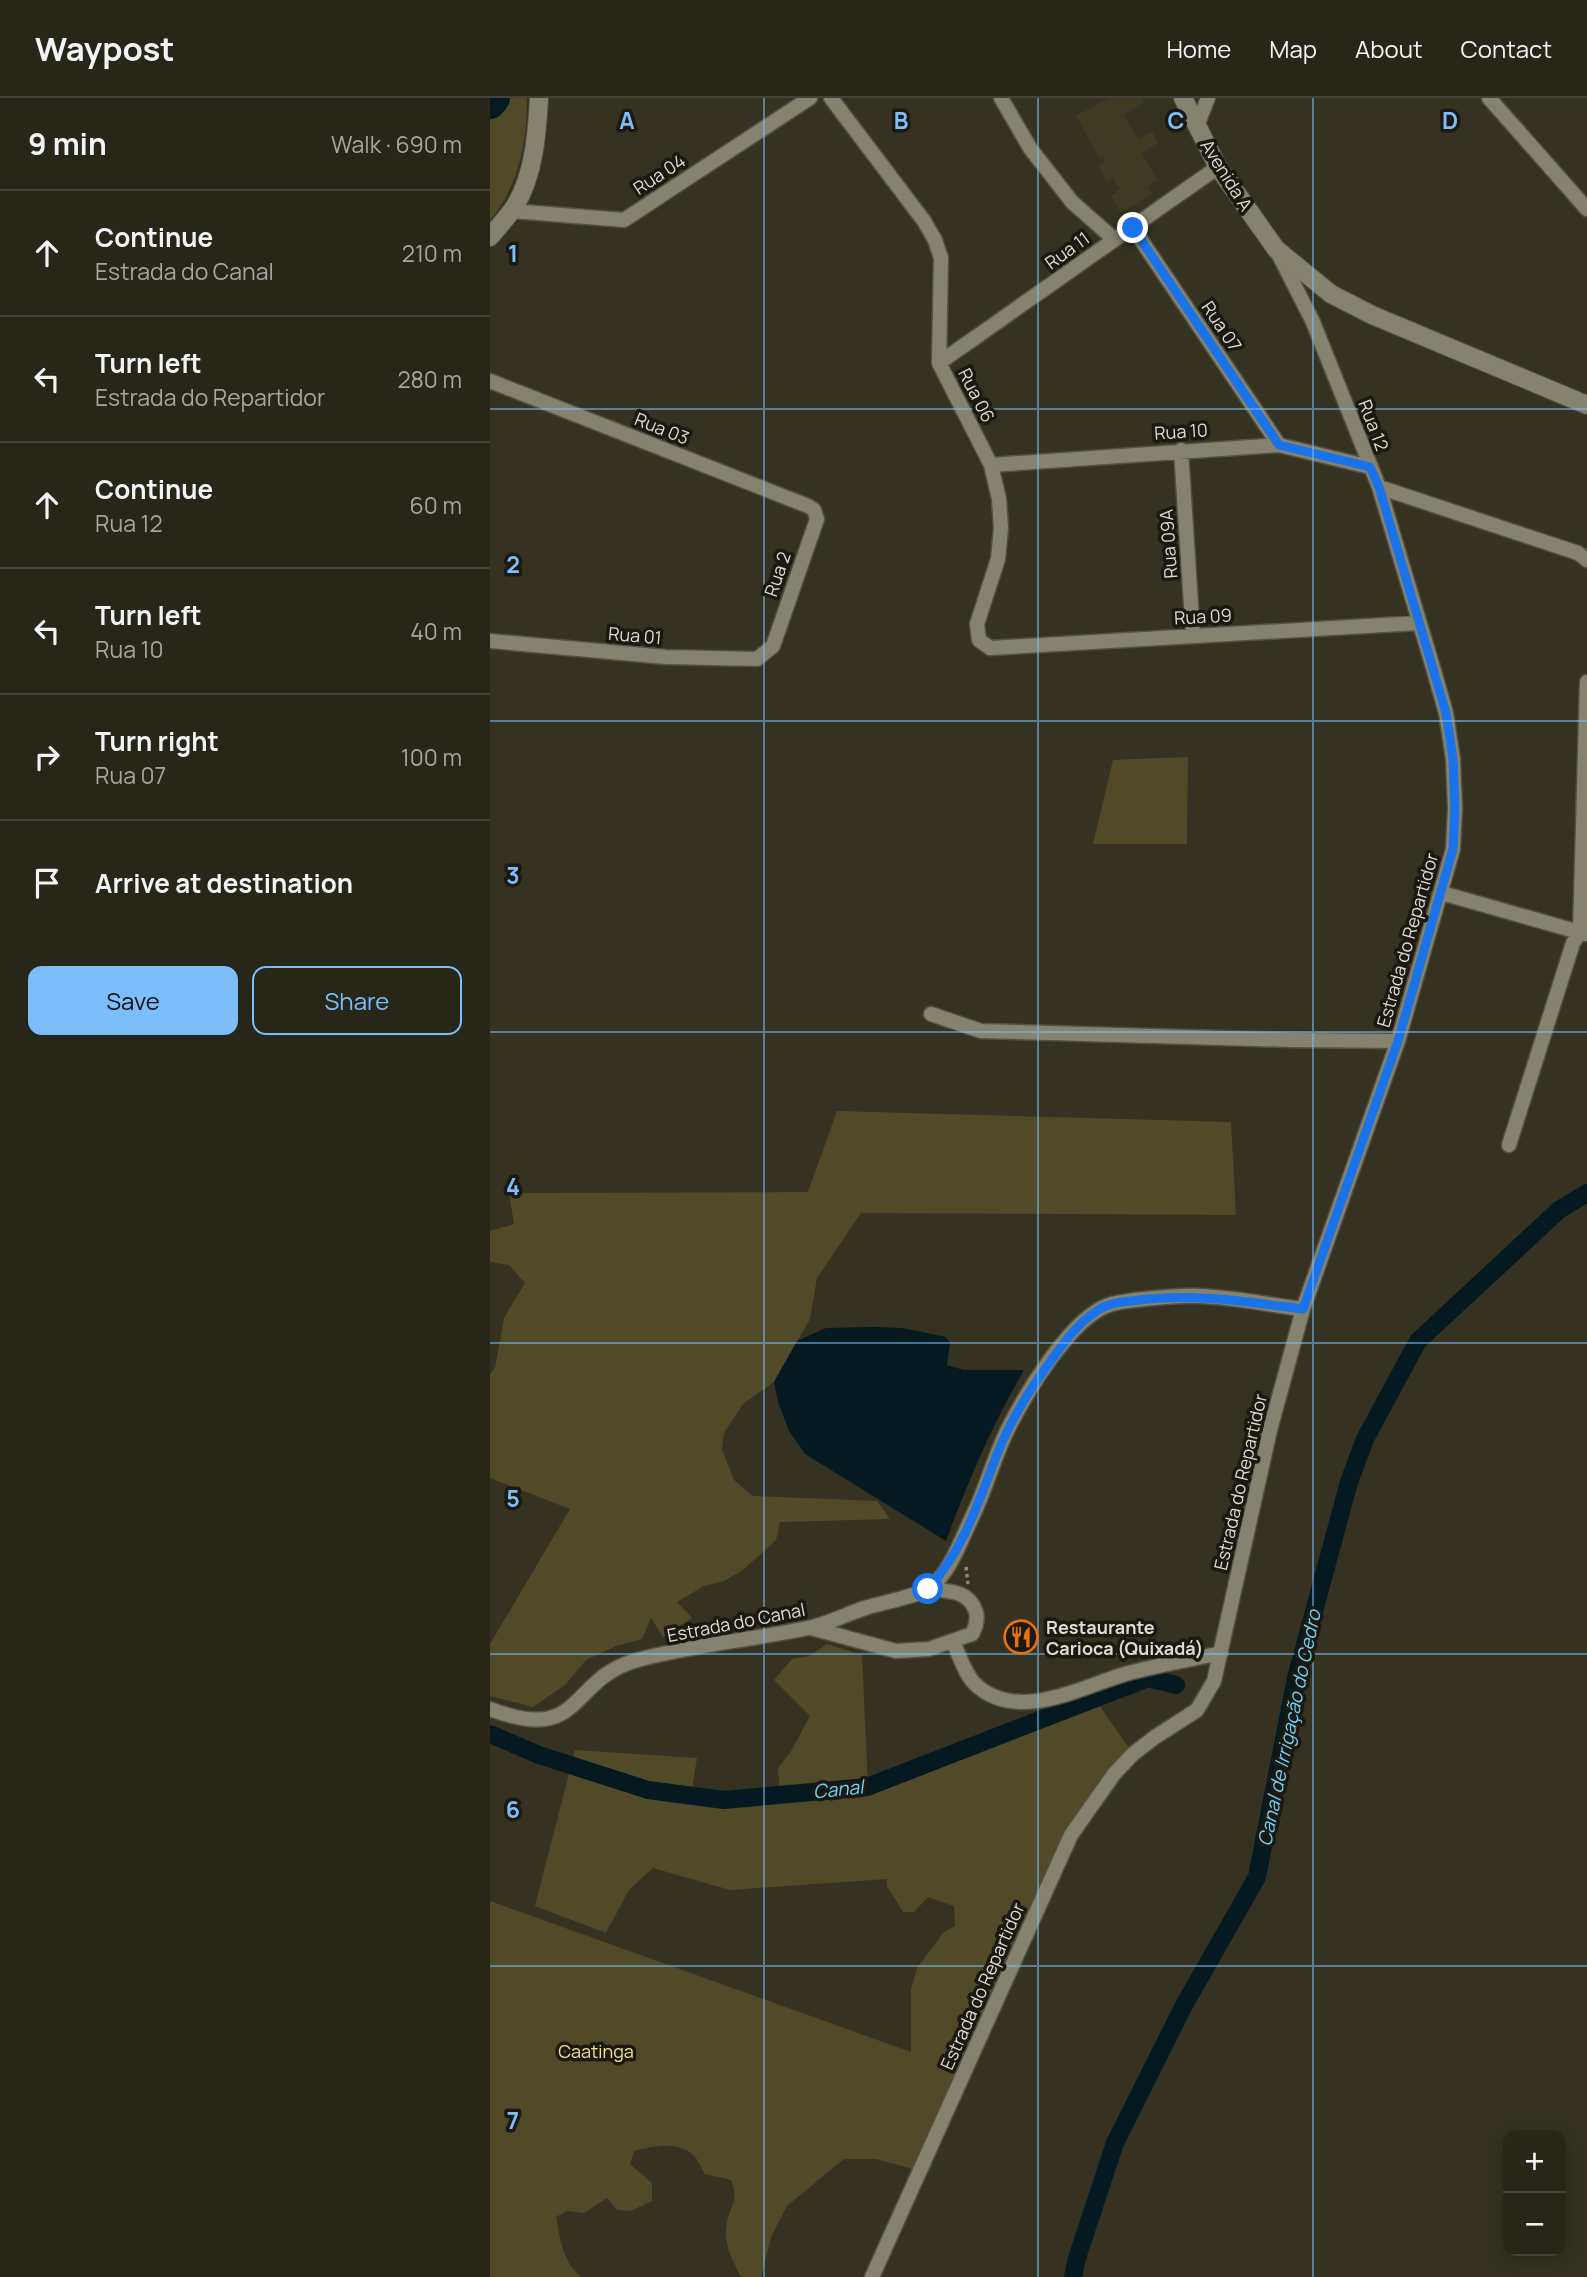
<!DOCTYPE html>
<html lang="en">
<head>
<meta charset="utf-8">
<style>
	:root { --surface:#282619; --page:#343226; --text:#f1f3f6; --muted:#a5a5a2; --line:#444338; --accent:#7cbef9 }
	body { margin:0; font-family:Manrope,sans-serif; background:var(--page); color:var(--text) }
	.controls { position:absolute; right:21px; bottom:21px; display:grid; overflow:hidden; border-radius:14px; box-shadow:0 4px 18px #0003 }
	.controls button { width:63px; height:63px; display:grid; place-items:center; padding:0; border:0; border-bottom:2px solid var(--line); background:var(--surface); color:var(--text); font:35px sans-serif }
	.stop { position:absolute; width:21px; height:21px; margin:-16px; border:5px solid #1a73e8; border-radius:50%; background:#fff }
	.stop.end { background:#1a73e8; border-color:#fff; box-shadow:0 2px 7px #0008 }
	.list { margin:0; padding:0; list-style:none }
	h2 { display:flex; justify-content:space-between; align-items:center; height:91px; margin:0; padding:0 28px; font-size:30px }
	h2 small { font-size:23px; font-weight:400; color:var(--muted) }
	.list li { display:grid; grid-template-columns:46px 1fr auto; gap:21px; align-items:center; box-sizing:border-box; height:126px; padding:0 28px; border-top:2px solid var(--line) }
	.list b { display:block; font-size:26px; white-space:nowrap }
	.list p { margin:0; font-size:23px; white-space:nowrap; color:var(--muted) }
	.list em { font-size:23px; font-style:normal; color:var(--muted) }
	.actions { display:flex; gap:14px; padding:21px 28px }
	.actions a { flex:1; padding:16px 0; border:2px solid var(--accent); border-radius:14px; text-align:center; font-size:24px; color:var(--accent) }
	.actions .main { background:var(--accent); color:#111 }
	.icon { flex:none; width:38px; height:38px; fill:none; stroke:currentColor; stroke-width:2; stroke-linecap:round; stroke-linejoin:round }
	.map { position:relative; flex:none; width:1097px; height:2179px; overflow:hidden }
	header { display:flex; align-items:center; gap:42px; box-sizing:border-box; height:98px; padding:0 35px; background:var(--surface); border-bottom:2px solid var(--line) }
	header strong { font-size:33px }
	nav { display:flex; gap:38px; margin-inline-start:auto; font-size:24px }
	main { display:flex }
	aside { flex:1; background:var(--surface) }
	.map>svg:first-child { display:block }
</style>
</head>
<body>
<header>
<strong>Waypost</strong>
<nav><a>Home</a><a>Map</a><a>About</a><a>Contact</a></nav>
</header>
<main>
<aside>
<h2>9 min<small>Walk · 690 m</small></h2>
<ul class="list">
<li><svg class="icon" aria-label="ahead" viewBox="0 0 24 24"><path d="M12 20V5M6 11l6-6 6 6"/></svg><div><b>Continue</b><p>Estrada do Canal</p></div><em>210 m</em></li>
<li><svg class="icon" aria-label="left" viewBox="0 0 24 24"><path d="M17 20v-9H6M10 6l-5 5 5 5"/></svg><div><b>Turn left</b><p>Estrada do Repartidor</p></div><em>280 m</em></li>
<li><svg class="icon" aria-label="ahead" viewBox="0 0 24 24"><path d="M12 20V5M6 11l6-6 6 6"/></svg><div><b>Continue</b><p>Rua 12</p></div><em>60 m</em></li>
<li><svg class="icon" aria-label="left" viewBox="0 0 24 24"><path d="M17 20v-9H6M10 6l-5 5 5 5"/></svg><div><b>Turn left</b><p>Rua 10</p></div><em>40 m</em></li>
<li><svg class="icon" aria-label="right" viewBox="0 0 24 24"><path d="M7 20v-9h11M14 6l5 5-5 5"/></svg><div><b>Turn right</b><p>Rua 07</p></div><em>100 m</em></li>
<li><svg class="icon" aria-label="arrive" viewBox="0 0 24 24"><path d="M6 21V4h12l-3 4 3 4H6"/></svg><div><b>Arrive at destination</b></div></li>
</ul>
<div class="actions"><a class="main">Save</a><a>Share</a></div>
</aside>
<div class="map">
<svg width="1097" height="2179" viewBox="0 0 1097 2179">
	<rect width="100%" height="100%" fill="#353221"/>
	<!-- built -->
	<path fill="#3f3b23" d="M 618,0 L 652,0 L 654,4 L 633,17 L 648,41 L 662,33 L 668,45 L 652,55 L 667,82 L 657,89 L 662,96 L 631,115 L 621,98 L 630,91 L 623,80 L 617,83 L 608,68 L 616,62 L 612,57 L 609,59 L 586,18 Z"/>
	<!-- green -->
	<path fill="#504a29" d="M 0,0 L 37,0 C 37,44 29,88 0,122 Z
		M 698,659 L 697,746 L 603,746 L 623,662 Z
		M 347,1013 L 741,1024 L 746,1117 L 371,1115 L 327,1180 L 320,1221 L 284,1284 L 253,1306 L 234,1335 L 232,1351 L 244,1382 L 263,1398 L 387,1403 L 400,1421 L 290,1424 L 286,1442 L 253,1472 L 234,1483 L 214,1488 L 187,1504 L 202,1520 L 173,1539 L 161,1520 L 152,1541 L 126,1548 L 96,1562 L 75,1587 L 43,1609 L 0,1598 L 0,1546 L 80,1411 L 0,1380 L 0,1276 L 5,1270 L 14,1220 L 35,1185 L 19,1167 L 0,1164 L 0,1133 L 24,1126 L 19,1095 L 318,1094 Z
		M 337,1546 L 372,1557 L 378,1689 L 605,1601 L 643,1656 L 581,1737 L 430,2073 L 386,2061 L 354,2061 L 297,2108 L 281,2139 L 271,2179 L 251,2179 C 242,2162 233,2145 237,2125 C 241,2103 249,2106 241,2082 L 215,2076 C 211,2070 208,2061 203,2057 C 187,2043 163,2048 144,2053 L 140,2066 L 162,2085 L 162,2103 L 141,2113 L 127,2112 L 117,2100 L 94,2115 L 77,2113 L 66,2119 C 70,2141 73,2164 91,2179 L 0,2179 L 0,1803 L 421,1954 L 421,1891 L 427,1870 L 454,1834 L 465,1828 L 464,1808 L 438,1799 L 424,1814 L 413,1814 L 397,1788 L 397,1781 L 240,1792 L 163,1770 L 139,1792 L 116,1835 L 45,1808 L 85,1652 L 207,1660 L 201,1698 L 234,1702 L 290,1697 L 288,1670 L 301,1653 L 320,1618 L 284,1582 L 302,1561 L 319,1558 Z"/>
	<!-- water -->
	<path fill="#041920" d="M 384,1229 L 413,1230 L 456,1239 L 460,1245 L 457,1267 L 474,1272 L 534,1272 C 502,1327 478,1383 456,1443 L 315,1356 L 299,1333 L 288,1304 L 284,1284 L 307,1243 L 336,1230 Z"/>
	<g fill="none" stroke-linecap="round" stroke-linejoin="round">
		<!-- canal -->
		<path stroke="#041920" stroke-width="18" d="M 0,1636 L 49,1657 L 158,1692 L 234,1702 L 377,1689 L 658,1580 L 686,1587
			M 583,2179 L 587,2160 L 625,2045 L 693,1909 L 767,1779 L 806,1580 L 859,1384 L 875,1341 L 928,1243 L 1069,1112 L 1097,1095"/>
		<!-- river -->
		<path stroke="#041920" stroke-width="32" d="M 0,5 L 4,0"/>
		<defs>
			<path id="minor" d="M 341,0 L 434,123 L 445,142 L 451,160 L 449,265 L 501,367 L 509,401 L 511,430 L 508,461 L 487,526 L 489,542 L 500,550 L 928,525
				M 511,0 L 540,50 L 582,104 L 624,141
				M 999,0 L 1097,111
				M 707,28 L 718,0
				M 22,113 L 134,122 L 320,0
				M 643,130 L 789,347
				M 449,265 L 728,69
				M 0,283 L 318,408 L 324,412 L 327,421 L 283,548 L 267,561 L 176,559 L 0,543
				M 691,352 L 703,538
				M 501,367 L 789,347 L 880,369
				M 889,389 L 1088,455 L 1097,462
				M 952,795 L 1096,836
				M 441,916 L 491,933 L 802,942 L 908,943
				M 1019,1047 L 1083,845 L 1090,835 L 1097,584
				M 321,1530 L 406,1553 L 439,1551 L 482,1536 C 486,1529 488,1523 486,1514 C 479,1492 458,1493 438,1491
				M 463,1544 C 470,1558 475,1577 486,1587 C 528,1625 591,1589 635,1576 C 666,1567 699,1562 731,1555
				M 0,1611 C 94,1647 77,1582 147,1562 C 203,1547 261,1542 318,1530 C 339,1526 358,1515 378,1509 C 392,1505 427,1498 438,1491 C 460,1477 473,1437 484,1415 C 498,1386 505,1355 520,1327 C 538,1292 576,1230 610,1211 C 621,1204 633,1204 645,1202 C 666,1200 688,1197 709,1198 C 743,1199 779,1207 813,1211
				M 382,2179 L 581,1737 L 624,1676 L 643,1656 L 665,1639 L 707,1612 L 724,1583 L 780,1332 L 813,1211 L 908,943 L 963,751 L 965,710 L 963,661 L 956,615 L 942,566 L 889,389 L 823,224 L 788,155"/>
			<path id="tertiary" d="M 693,0 L 728,69 L 786,151 L 841,196 L 882,217 L 1097,307"/>
			<path id="secondary" d="M 0,139 C 8,129 18,119 25,108 C 44,77 47,36 49,0"/>
		</defs>
		<!-- minor casing -->
		<use href="#minor" stroke="#535041" stroke-width="17"/>
		<!-- tertiary casing -->
		<use href="#tertiary" stroke="#535041" stroke-width="20"/>
		<!-- secondary casing -->
		<use href="#secondary" stroke="#535041" stroke-width="20"/>
		<!-- path -->
		<path stroke="#8b887b" stroke-width="3.5" stroke-dasharray="3.5 3.5" stroke-linecap="butt" d="M 476,1469 L 478,1486"/>
		<!-- minor -->
		<use href="#minor" stroke="#85826e" stroke-width="14"/>
		<!-- tertiary -->
		<use href="#tertiary" stroke="#85826e" stroke-width="18"/>
		<!-- secondary -->
		<use href="#secondary" stroke="#85826e" stroke-width="18"/>
	</g>
	<g fill="none" stroke-linecap="round" stroke-linejoin="round">
		<!-- route -->
		<path stroke="#1a73e8" stroke-width="9" d="M 438,1491 C 472,1454 488,1406 506,1359 C 518,1327 535,1299 555,1271 C 571,1249 585,1227 608,1212 C 620,1204 635,1204 649,1202 C 704,1195 758,1204 813,1211 L 908,943 L 963,751 L 965,710 L 963,661 L 956,615 L 889,389 L 880,369 L 789,347 L 643,130"/>
	</g>
	<!-- grid -->
	<path fill="none" stroke="#7cbef9" stroke-width="2" stroke-opacity="0.55" d="M 274,0 L 274,2179M 548,0 L 548,2179M 823,0 L 823,2179M 0,311 L 1097,311M 0,623 L 1097,623M 0,934 L 1097,934M 0,1245 L 1097,1245M 0,1556 L 1097,1556M 0,1868 L 1097,1868"/>
	<!-- icons -->
	<defs>
		<symbol id="restaurant-ring" viewBox="-11 -11 22 22"><circle r="9.5" fill="#1b1912" stroke="#e8710a" stroke-width="1.5"/><path d="M-5-6h1v4h1v-4h1v4h1v-4h1v5L-1.5 .5V6h-2V.5L-5-1ZM5-6V6H3V1.5H1.5Q1.5-4 5-6Z" fill="#e8710a"/></symbol>
	</defs>
	<g fill-rule="evenodd">
		<use href="#restaurant-ring" x="512" y="1520" width="38" height="38"/>
	</g>
	<g text-anchor="middle" dominant-baseline="central" stroke-width="7" stroke-linejoin="round" paint-order="stroke">
		<!-- street labels -->
		<g font-size="18" fill="#dedcd2" stroke="#1b1912">
			<text transform="translate(169 76) rotate(-33)">Rua 04</text>
			<text transform="translate(737 77) rotate(58)">Avenida A</text>
			<text transform="translate(577 152) rotate(-36)">Rua 11</text>
			<text transform="translate(732 228) rotate(56)">Rua 07</text>
			<text transform="translate(487 297) rotate(63)">Rua 06</text>
			<text transform="translate(884 327) rotate(69)">Rua 12</text>
			<text transform="translate(172 330) rotate(22)">Rua 03</text>
			<text transform="translate(691 333) rotate(-4)">Rua 10</text>
			<text transform="translate(678 446) rotate(-94)">Rua 09A</text>
			<text transform="translate(287 476) rotate(-71)">Rua 2</text>
			<text transform="translate(713 518) rotate(-3)">Rua 09</text>
			<text transform="translate(145 537) rotate(5)">Rua 01</text>
			<text transform="translate(917 842) rotate(-74)">Estrada do Repartidor</text>
			<text transform="translate(750 1384) rotate(-77)">Estrada do Repartidor</text>
			<text transform="translate(246 1524) rotate(-11)">Estrada do Canal</text>
			<text transform="translate(492 1888) rotate(-66)">Estrada do Repartidor</text>
		</g>
		<!-- poi labels -->
		<g font-size="18" font-weight="bold" fill="#dedcd2" stroke="#1b1912" text-anchor="start">
			<text x="556" y="1529">Restaurante<tspan x="556" dy="21">Carioca (Quixadá)</tspan></text>
		</g>
		<!-- park labels -->
		<g font-size="18" fill="#f1e18b" stroke="#1b1912">
			<text x="106" y="1953">Caatinga</text>
		</g>
		<!-- water labels -->
		<g font-size="19" font-style="italic" fill="#6ed3f9" stroke="#1b1912">
			<text transform="translate(799 1630) rotate(-78)">Canal de Irrigação do Cedro</text>
			<text transform="translate(348 1691) rotate(-6)">Canal</text>
		</g>
	</g>
	<g font-size="23" text-anchor="middle" font-weight="bold" fill="#7cbef9" stroke="#1b1912" stroke-width="7" stroke-linejoin="round" paint-order="stroke">
		<text x="137" y="31">A</text>
		<text x="411" y="31">B</text>
		<text x="686" y="31">C</text>
		<text x="960" y="31">D</text>
		<text x="23" y="164">1</text>
		<text x="23" y="475">2</text>
		<text x="23" y="786">3</text>
		<text x="23" y="1097">4</text>
		<text x="23" y="1409">5</text>
		<text x="23" y="1720">6</text>
		<text x="23" y="2031">7</text>
	</g>
</svg>
<div class="controls">
<button>+</button>
<button>−</button>
</div>
<div class="stop" style="left:438px;top:1491px"></div>
<div class="stop end" style="left:643px;top:130px"></div>
</div>
</main>
</body>
</html>
